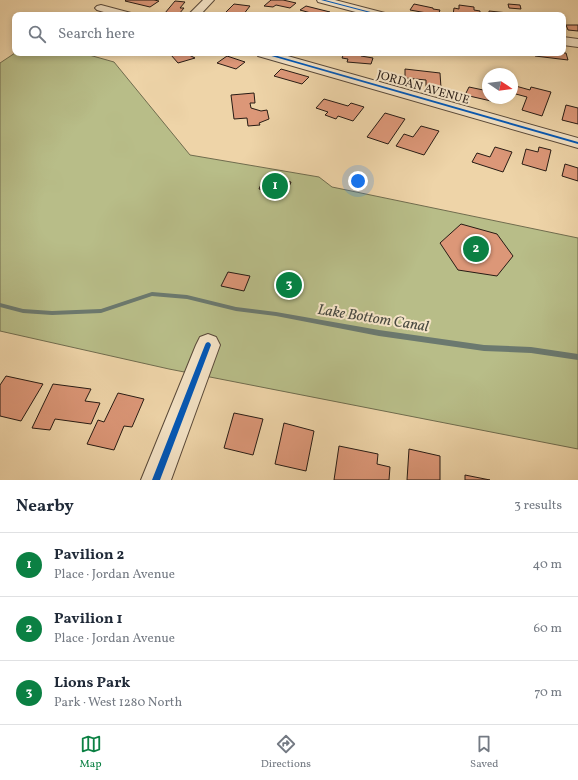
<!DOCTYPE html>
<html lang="en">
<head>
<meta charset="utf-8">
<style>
	:root { --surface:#fff; --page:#f2f2f3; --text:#1f2937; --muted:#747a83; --line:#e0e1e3; --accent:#0b8043 }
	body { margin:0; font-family:Vollkorn,serif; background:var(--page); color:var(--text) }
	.compass { position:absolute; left:482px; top:68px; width:36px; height:36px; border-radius:50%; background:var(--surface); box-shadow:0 2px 6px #0003; rotate:103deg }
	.you { position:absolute; left:358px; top:181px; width:14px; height:14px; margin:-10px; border:3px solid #fff; border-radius:50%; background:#1a73e8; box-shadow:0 0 0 6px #1a73e833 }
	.badge { display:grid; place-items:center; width:26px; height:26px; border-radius:50%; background:var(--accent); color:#fff; font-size:13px; font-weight:700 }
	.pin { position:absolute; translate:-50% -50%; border:2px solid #fff; box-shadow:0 1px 4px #0006 }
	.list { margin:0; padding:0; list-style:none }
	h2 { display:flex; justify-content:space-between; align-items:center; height:52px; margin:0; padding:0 16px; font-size:17px }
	h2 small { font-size:13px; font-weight:400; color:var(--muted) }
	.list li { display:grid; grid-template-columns:26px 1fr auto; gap:12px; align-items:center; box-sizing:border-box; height:64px; padding:0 16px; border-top:1px solid var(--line) }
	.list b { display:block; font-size:15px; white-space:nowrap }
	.list p { margin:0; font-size:13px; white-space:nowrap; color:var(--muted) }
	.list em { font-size:13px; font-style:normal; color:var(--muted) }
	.icon { flex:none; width:22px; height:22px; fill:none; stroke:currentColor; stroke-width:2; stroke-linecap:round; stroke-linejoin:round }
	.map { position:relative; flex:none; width:578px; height:480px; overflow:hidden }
	.search { position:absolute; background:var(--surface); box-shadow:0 2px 6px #0003; left:12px; right:12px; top:12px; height:44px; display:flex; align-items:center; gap:10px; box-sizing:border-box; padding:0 14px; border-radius:8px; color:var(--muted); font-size:15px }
	.sheet { height:244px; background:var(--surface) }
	nav { display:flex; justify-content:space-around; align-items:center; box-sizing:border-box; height:56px; border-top:1px solid var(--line); background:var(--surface); font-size:11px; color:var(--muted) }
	nav a { display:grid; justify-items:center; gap:2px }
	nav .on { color:var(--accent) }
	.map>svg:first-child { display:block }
</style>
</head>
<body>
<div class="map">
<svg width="578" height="480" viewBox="0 0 578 480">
	<rect width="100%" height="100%" fill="#eed4a8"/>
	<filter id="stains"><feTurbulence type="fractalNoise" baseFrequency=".005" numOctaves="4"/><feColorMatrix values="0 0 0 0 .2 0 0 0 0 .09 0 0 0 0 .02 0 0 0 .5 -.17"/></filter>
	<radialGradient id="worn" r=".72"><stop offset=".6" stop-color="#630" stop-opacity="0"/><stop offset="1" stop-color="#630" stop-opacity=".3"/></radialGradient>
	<!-- green -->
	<path fill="#b8bd88" stroke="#706c4e" d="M 15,53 L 82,53 L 114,62 L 190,155 L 319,177 L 332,187 L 578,238 L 578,449 L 169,369 L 0,331 L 0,63 Z"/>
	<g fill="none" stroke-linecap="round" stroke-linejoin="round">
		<!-- stream -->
		<path fill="#6b796f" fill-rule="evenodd" d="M 152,292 L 187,295 L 236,307 L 276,312 L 379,330 L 484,345 L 531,347 L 578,354 L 578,360 L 531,353 L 484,351 L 379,336 L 276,316 L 236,311 L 187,299 L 152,296 L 101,313 L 52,315 L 23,313 L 0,307 L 0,303 L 23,309 L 52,311 L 101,309 Z"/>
	</g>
	<!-- building -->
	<path fill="#dc9778" stroke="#271b14" d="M 126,0 L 154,0 L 159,1 L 150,7 L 125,1 Z
		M 271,0 L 283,0 L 296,3 L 290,8 L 276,5 L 273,7 L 264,6 Z
		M 175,1 L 185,2 L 180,8 L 184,8 L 179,14 L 165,13 Z
		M 234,4 L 250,6 L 243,15 L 225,13 Z
		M 414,4 L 433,8 L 433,9 L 440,10 L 438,15 L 410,10 Z
		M 508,4 L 520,5 L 521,9 L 509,8 Z
		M 459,5 L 474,7 L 474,10 L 480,11 L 480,15 L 453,15 L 454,8 L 459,9 Z
		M 306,6 L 330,12 L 326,15 L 318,15 L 300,10 Z
		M 489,11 L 518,14 L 519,15 L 489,15 Z
		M 566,25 L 578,25 L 578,31 L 568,30 Z
		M 179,53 L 185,53 L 195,58 L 178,63 L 171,55 Z
		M 344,53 L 362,54 L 361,56 L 373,58 L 371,64 L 347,62 L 348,59 L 342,58 Z
		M 535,53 L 566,53 L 568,60 L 535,56 Z
		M 227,56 L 245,62 L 236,69 L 217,63 Z
		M 281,69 L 309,77 L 302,84 L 274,76 Z
		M 405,69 L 440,73 L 441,88 L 426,87 L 426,80 L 405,78 Z
		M 512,85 L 530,90 L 531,87 L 551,92 L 542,116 L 522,110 L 527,97 L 512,93 Z
		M 469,87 L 488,91 L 488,98 L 492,98 L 491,101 L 465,95 Z
		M 254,93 L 255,103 L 250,103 L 251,108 L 261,111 L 267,110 L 269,119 L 259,123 L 260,125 L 248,126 L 247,118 L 234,119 L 231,95 Z
		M 324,99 L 348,106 L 351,103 L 364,107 L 353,121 L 338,116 L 336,119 L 325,115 L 328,112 L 316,108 Z
		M 566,105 L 578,108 L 578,124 L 562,120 Z
		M 385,113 L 405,119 L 388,144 L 367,137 Z
		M 421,126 L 439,131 L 424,155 L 396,146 L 404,134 L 413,137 Z
		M 495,147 L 512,152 L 503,172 L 472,162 L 477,153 L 490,157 Z
		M 539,147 L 551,150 L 546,171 L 522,164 L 526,149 L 538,152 Z
		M 565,164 L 578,168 L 578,181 L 562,176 Z
		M 264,177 L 291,182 L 286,194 L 259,189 Z
		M 461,224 L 497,234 L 513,256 L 497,276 L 458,270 L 440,243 Z
		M 228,272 L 250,276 L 244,291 L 221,286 Z
		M 6,376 L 43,384 L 21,421 L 0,416 L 0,385 Z
		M 53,384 L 91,389 L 85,401 L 100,403 L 91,424 L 55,419 L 50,430 L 32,428 Z
		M 118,393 L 144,399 L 132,427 L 124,426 L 114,450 L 87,444 L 98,420 L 104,422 Z
		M 234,413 L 263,419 L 253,455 L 224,448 Z
		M 284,423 L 314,431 L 306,471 L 275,464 Z
		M 339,446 L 378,454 L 377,464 L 390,467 L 389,480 L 334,480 Z
		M 409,449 L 440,456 L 440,480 L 407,480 Z
		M 465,475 L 490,480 L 465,480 Z"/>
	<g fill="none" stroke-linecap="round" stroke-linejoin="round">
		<defs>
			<path id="minor" d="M 203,0 L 214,0 L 200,15 L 188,15 Z
				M 317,0 L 335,0 L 385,13 L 387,15 L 367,15 L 318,2 Z
				M 101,5 L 131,13 L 133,15 L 114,15 L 97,10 L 95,8 L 97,6 Z
				M 563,37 L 578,39 L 578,47 L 563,45 Z
				M 257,53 L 277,53 L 578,138 L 578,148 L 258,56 Z
				M 208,334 L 216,337 L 220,345 L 171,480 L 141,480 L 196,345 L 200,337 Z"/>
		</defs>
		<!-- minor casing -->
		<use href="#minor" stroke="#594939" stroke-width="2"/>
		<!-- minor -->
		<use href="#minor" fill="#f4e3c6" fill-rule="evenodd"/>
		<defs>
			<path id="cycleway" d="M 321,0 L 325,0 L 382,15 L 378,15 Z
				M 261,53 L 267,53 L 578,142 L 578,144 Z
				M 208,342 L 210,343 L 211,345 L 160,480 L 152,480 L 205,345 L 206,343 Z"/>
		</defs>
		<!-- cycleway casing -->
		<use href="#cycleway" stroke="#f4e3c6" stroke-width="3"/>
		<!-- cycleway -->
		<use href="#cycleway" fill="#0057b8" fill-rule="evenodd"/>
	</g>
	<g text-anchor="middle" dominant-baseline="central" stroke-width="4" stroke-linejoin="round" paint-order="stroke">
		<!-- far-street labels -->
		<g font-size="12" fill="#271b14" stroke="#f4e3c6">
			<text transform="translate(423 88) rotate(16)">JORDAN AVENUE</text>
		</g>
		<!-- water labels -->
		<g font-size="15" font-style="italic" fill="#494a41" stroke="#f4e3c6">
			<text transform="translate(373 319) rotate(9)">Lake Bottom Canal</text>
		</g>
	</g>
	<rect width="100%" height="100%" filter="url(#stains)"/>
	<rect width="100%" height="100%" fill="url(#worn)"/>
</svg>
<svg class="compass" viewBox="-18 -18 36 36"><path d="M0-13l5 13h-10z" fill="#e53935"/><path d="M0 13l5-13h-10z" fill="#747a83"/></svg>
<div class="you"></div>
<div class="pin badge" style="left:275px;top:186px">1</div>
<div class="pin badge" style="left:476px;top:249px">2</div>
<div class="pin badge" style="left:289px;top:285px">3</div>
<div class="search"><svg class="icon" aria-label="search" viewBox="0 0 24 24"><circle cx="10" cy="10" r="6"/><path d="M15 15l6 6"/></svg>Search here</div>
</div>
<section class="sheet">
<h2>Nearby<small>3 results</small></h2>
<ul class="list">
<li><span class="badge">1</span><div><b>Pavilion 2</b><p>Place · Jordan Avenue</p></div><em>40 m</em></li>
<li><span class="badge">2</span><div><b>Pavilion 1</b><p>Place · Jordan Avenue</p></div><em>60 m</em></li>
<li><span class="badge">3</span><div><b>Lions Park</b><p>Park · West 1280 North</p></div><em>70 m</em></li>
</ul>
</section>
<nav>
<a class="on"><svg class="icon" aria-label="map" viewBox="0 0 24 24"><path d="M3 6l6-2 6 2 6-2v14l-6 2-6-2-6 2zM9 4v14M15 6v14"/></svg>Map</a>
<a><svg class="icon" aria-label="directions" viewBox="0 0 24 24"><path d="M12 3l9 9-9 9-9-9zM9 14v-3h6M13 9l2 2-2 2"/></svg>Directions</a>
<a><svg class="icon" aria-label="saved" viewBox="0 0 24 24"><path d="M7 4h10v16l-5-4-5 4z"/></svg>Saved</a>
</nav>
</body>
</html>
